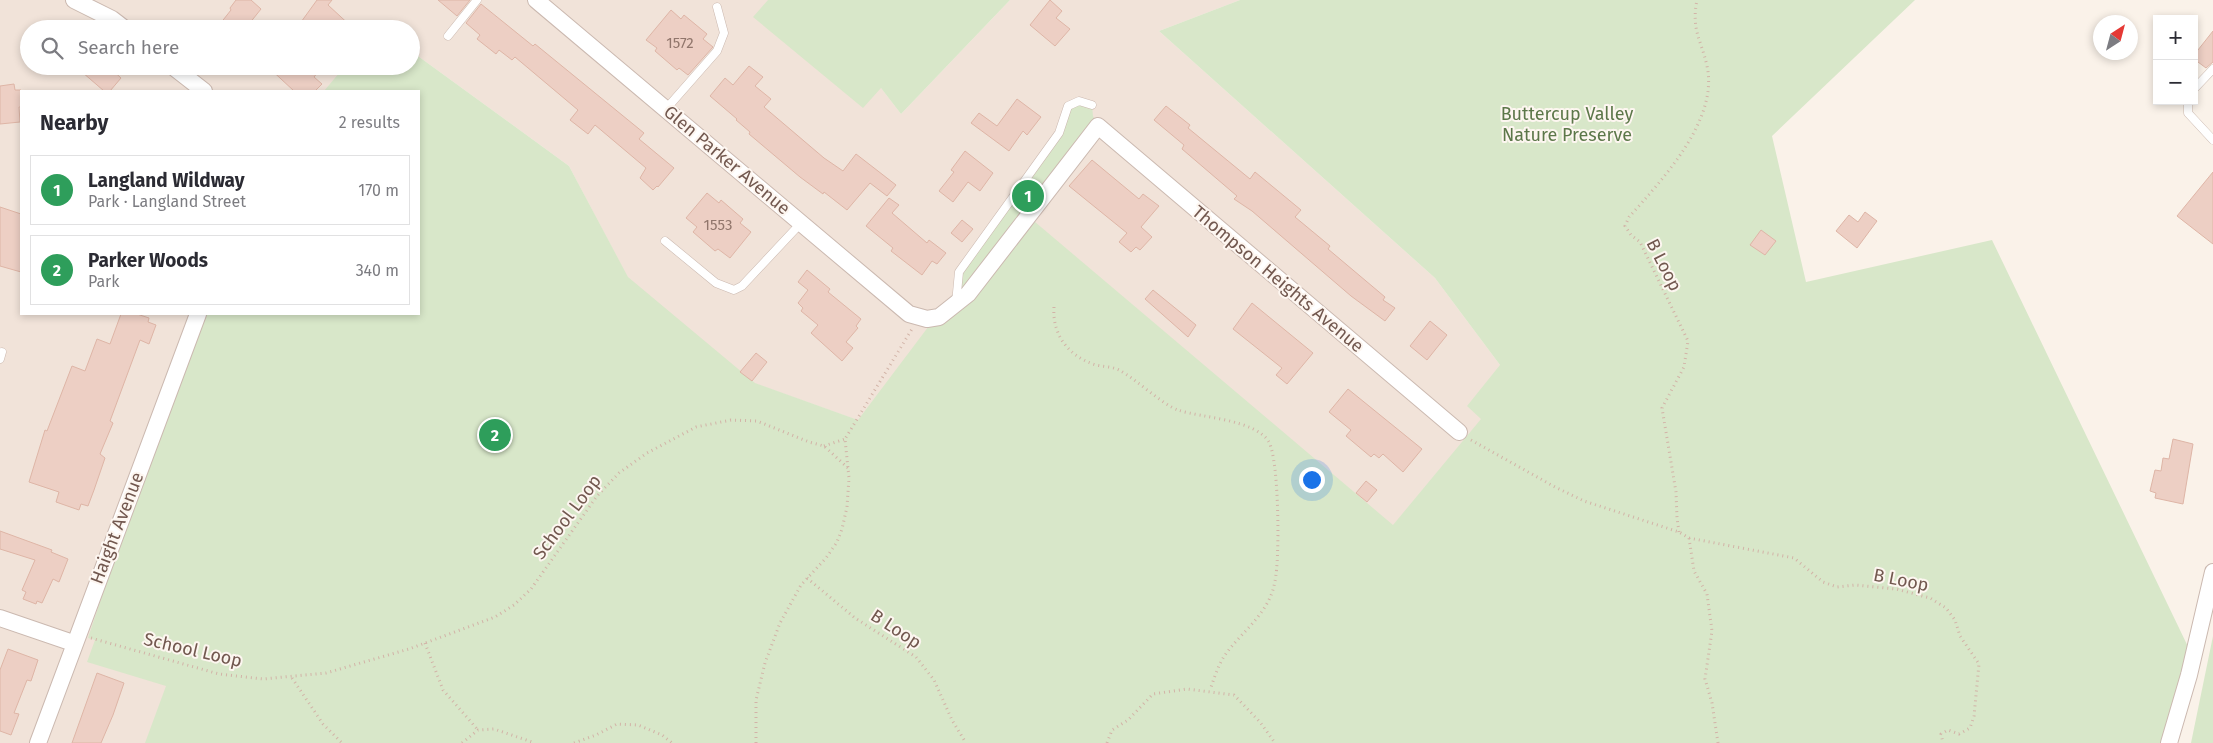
<!DOCTYPE html>
<html lang="en">
<head>
<meta charset="utf-8">
<style>
	:root { --surface:#fff; --page:#f2f2f3; --text:#2b2b33; --muted:#7c7c81; --line:#e1e1e2; --accent:#2563eb }
	body { margin:0; font-family:"Fira Sans",sans-serif; background:var(--page); color:var(--text) }
	.controls { position:absolute; right:15px; top:15px; display:grid; overflow:hidden; border-radius:0px; box-shadow:0 2px 8px #0003 }
	.controls button { width:45px; height:45px; display:grid; place-items:center; padding:0; border:0; border-bottom:1px solid var(--line); background:var(--surface); color:var(--text); font:25px sans-serif }
	.compass { position:absolute; left:2093px; top:15px; width:45px; height:45px; border-radius:50%; background:var(--surface); box-shadow:0 2px 8px #0003; rotate:36deg }
	.you { position:absolute; left:1311px; top:479px; width:18px; height:18px; margin:-12px; border:4px solid #fff; border-radius:50%; background:#1a73e8; box-shadow:0 0 0 8px #1a73e833 }
	.badge { display:grid; place-items:center; width:32px; height:32px; border-radius:50%; background:var(--accent); color:#fff; font-size:16px; font-weight:700 }
	.pin { position:absolute; translate:-50% -50%; border:2px solid #fff; box-shadow:0 1px 5px #0006 }
	.list { margin:0; padding:0; list-style:none }
	h2 { display:flex; justify-content:space-between; align-items:center; height:65px; margin:0; padding:0 20px; font-size:21px }
	h2 small { font-size:16px; font-weight:400; color:var(--muted) }
	.list li { display:grid; grid-template-columns:32px 1fr auto; gap:15px; align-items:center; box-sizing:border-box; height:70px; margin:0 10px 10px; padding:0 10px; border:1px solid var(--line); border-radius:0px }
	.list b { display:block; font-size:19px; white-space:nowrap }
	.list p { margin:0; font-size:16px; white-space:nowrap; color:var(--muted) }
	.list em { font-size:16px; font-style:normal; color:var(--muted) }
	.icon { flex:none; width:28px; height:28px; fill:none; stroke:currentColor; stroke-width:2; stroke-linecap:round; stroke-linejoin:round }
	.map { position:relative; flex:none; width:2213px; height:743px; overflow:hidden }
	.search { position:absolute; background:var(--surface); box-shadow:0 2px 8px #0003; left:20px; top:20px; width:400px; height:55px; display:flex; align-items:center; gap:12px; box-sizing:border-box; padding:0 18px; border-radius:28px; color:var(--muted); font-size:19px }
	.panel { position:absolute; background:var(--surface); box-shadow:0 2px 8px #0003; left:20px; top:90px; width:400px; height:225px; border-radius:0px }
	.map>svg:first-child { display:block }
</style>
</head>
<body>
<div class="map">
<svg width="2213" height="743" viewBox="0 0 2213 743">
	<rect width="100%" height="100%" fill="#faf2e9"/>
	<!-- residential -->
	<path fill="#f1e3d9" d="M 0,0 L 814,0 L 901,114 L 1010,0 L 1240,0 L 1159,31 L 1435,278 L 1533,409 L 1400,572 L 902,436 L 667,352 L 569,166 L 411,51 L 411,29 L 381,29 L 375,25 L 373,29 L 29,29 L 29,66 L 359,66 L 349,91 L 21,91 L 21,314 L 195,314 L 286,692 L 333,743 L 0,743 Z"/>
	<!-- green -->
	<path fill="#d8e7c9" d="M 768,0 L 1010,0 L 901,114 L 881,88 L 863,108 L 753,17 Z
		M 1240,0 L 1915,0 L 1772,136 L 1806,282 L 1992,240 L 2193,657 L 2169,743 L 145,743 L 166,686 L 87,662 L 95,640 L 88,638 L 195,314 L 419,314 L 419,91 L 324,91 L 345,66 L 411,66 L 411,51 L 569,166 L 628,277 L 755,383 L 858,420 L 956,290 L 959,272 L 1059,133 L 1064,114 L 1079,101 L 1092,105 L 1093,116 L 1098,126 L 1028,216 L 1393,525 L 1481,419 L 1467,406 L 1500,365 L 1435,278 L 1159,31 Z
		M 2213,636 L 2213,743 L 2191,743 Z"/>
	<!-- building -->
	<path fill="#edcfc4" stroke="#deb5a6" d="M 236,0 L 251,0 L 261,9 L 245,29 L 216,29 L 231,10 L 230,8 Z
		M 317,0 L 332,0 L 328,5 L 354,29 L 334,29 L 325,20 L 319,29 L 296,29 Z
		M 438,0 L 470,0 L 457,16 Z
		M 1050,0 L 1062,11 L 1056,18 L 1070,29 L 1055,46 L 1030,25 Z
		M 481,4 L 533,46 L 535,44 L 644,133 L 639,139 L 674,168 L 658,187 L 657,186 L 653,190 L 640,178 L 646,168 L 595,125 L 588,134 L 570,120 L 578,110 L 515,57 L 512,60 L 499,50 L 496,54 L 477,39 L 480,35 L 466,23 Z
		M 671,10 L 681,19 L 684,15 L 707,34 L 703,39 L 713,47 L 688,75 L 679,68 L 677,70 L 655,51 L 657,48 L 646,40 Z
		M 2213,31 L 2213,62 L 2206,68 L 2194,59 L 2194,55 Z
		M 75,66 L 108,66 L 121,78 L 110,91 L 104,91 Z
		M 267,66 L 323,66 L 314,77 L 322,84 L 315,91 L 294,91 Z
		M 749,66 L 763,77 L 755,86 L 771,99 L 764,107 L 824,158 L 843,171 L 856,154 L 896,185 L 887,196 L 870,183 L 847,210 L 824,192 L 823,194 L 800,177 L 749,134 L 750,132 L 736,120 L 737,119 L 710,96 L 725,78 L 733,85 Z
		M 14,84 L 15,90 L 21,90 L 21,107 L 19,107 L 20,122 L 0,124 L 0,86 Z
		M 1017,99 L 1041,117 L 1027,135 L 1023,131 L 1009,151 L 971,123 L 979,113 L 997,126 Z
		M 1166,106 L 1190,125 L 1188,128 L 1250,179 L 1255,172 L 1301,210 L 1295,217 L 1330,246 L 1328,249 L 1385,297 L 1383,300 L 1395,308 L 1385,321 L 1351,296 L 1252,211 L 1234,199 L 1237,196 L 1182,149 L 1184,145 L 1154,120 Z
		M 965,151 L 993,173 L 980,191 L 968,182 L 953,202 L 939,191 L 954,172 L 951,170 Z
		M 1092,160 L 1139,199 L 1143,194 L 1159,206 L 1141,227 L 1152,237 L 1140,250 L 1136,247 L 1131,252 L 1119,242 L 1127,233 L 1069,186 Z
		M 2213,172 L 2213,244 L 2177,216 Z
		M 707,193 L 719,203 L 721,200 L 743,219 L 740,223 L 751,232 L 730,258 L 718,249 L 715,251 L 693,232 L 697,227 L 686,218 Z
		M 889,198 L 899,205 L 892,213 L 927,243 L 929,240 L 946,253 L 937,264 L 932,261 L 922,275 L 891,251 L 893,248 L 866,226 Z
		M 0,207 L 21,214 L 21,272 L 0,266 Z
		M 1865,212 L 1877,221 L 1857,248 L 1836,231 L 1849,215 L 1858,222 Z
		M 962,220 L 973,229 L 962,242 L 951,233 Z
		M 1761,230 L 1776,241 L 1765,255 L 1750,245 Z
		M 807,270 L 830,289 L 828,292 L 861,319 L 856,326 L 858,328 L 846,342 L 853,348 L 842,361 L 811,333 L 818,325 L 801,311 L 803,308 L 798,303 L 808,290 L 798,282 Z
		M 1153,290 L 1196,325 L 1188,337 L 1145,299 Z
		M 1252,303 L 1313,353 L 1287,384 L 1276,375 L 1282,368 L 1233,329 Z
		M 121,314 L 137,314 L 149,318 L 148,322 L 156,325 L 149,344 L 140,340 L 110,421 L 113,423 L 100,454 L 105,458 L 94,490 L 88,506 L 81,504 L 79,510 L 56,502 L 59,492 L 29,482 L 45,430 L 47,431 L 72,366 L 85,371 L 97,339 L 110,344 Z
		M 1430,321 L 1447,335 L 1427,360 L 1410,346 Z
		M 756,353 L 767,362 L 752,381 L 740,372 Z
		M 1348,389 L 1422,449 L 1403,472 L 1383,454 L 1379,458 L 1374,454 L 1371,457 L 1346,436 L 1351,430 L 1329,412 Z
		M 2173,439 L 2193,444 L 2183,504 L 2155,498 L 2156,493 L 2150,491 L 2155,470 L 2161,471 L 2163,458 L 2169,459 Z
		M 1366,481 L 1377,490 L 1367,502 L 1356,493 Z
		M 0,531 L 52,550 L 51,552 L 68,559 L 59,582 L 53,579 L 42,603 L 37,601 L 36,604 L 23,599 L 26,592 L 22,590 L 35,560 L 0,549 Z
		M 8,649 L 38,660 L 31,681 L 27,680 L 14,713 L 19,714 L 11,735 L 0,731 L 0,670 Z
		M 97,673 L 124,683 L 113,715 L 101,743 L 72,743 Z"/>
	<g fill="none" stroke-linecap="round" stroke-linejoin="round">
		<defs>
			<path id="service" d="M 448,36 L 477,0
				M 2194,89 L 2213,69
				M 2188,101 L 2188,113 L 2213,140
				M 666,109 L 717,51 L 724,33 L 717,7
				M 665,241 L 716,283 L 734,290 L 742,286 L 801,223
				M 956,303 L 959,272 L 1059,133 L 1068,106 L 1079,101 L 1092,105
				M 0,359 L 2,352"/>
			<path id="minor" d="M 74,0 L 112,19 L 125,29
				M 536,0 L 909,314 L 927,319 L 939,317 L 968,294 L 1098,126 L 1459,432
				M 172,66 L 204,91
				M 0,618 L 73,643
				M 38,743 L 198,314
				M 2169,743 L 2189,675 L 2213,572"/>
		</defs>
		<!-- service casing -->
		<use href="#service" stroke="#cbb9b0" stroke-width="9"/>
		<!-- minor casing -->
		<use href="#minor" stroke="#cbb9b0" stroke-width="18"/>
		<!-- path -->
		<path stroke="#d2b3a7" stroke-width="3" stroke-dasharray="1 4" stroke-linecap="butt" d="M 1054,307 C 1052,333 1067,355 1093,364 C 1101,367 1111,366 1119,370 C 1136,379 1163,405 1178,410 C 1201,418 1255,419 1269,442 C 1279,461 1280,558 1275,581 C 1270,613 1242,631 1225,655 C 1218,665 1214,679 1210,690
			M 1471,440 L 1555,487 L 1584,501 L 1679,532 L 1689,538 L 1794,558 L 1823,582 L 1837,587 L 1855,585 L 1896,589 L 1930,598 L 1946,608 L 1955,620 L 1960,636 L 1979,664 L 1974,716 L 1970,728 L 1959,734 L 1948,730 L 1941,734 L 1943,743
			M 824,446 L 845,439
			M 1679,532 L 1677,518 L 1676,492 L 1662,408 L 1684,367 L 1688,341 L 1640,242 L 1631,235 L 1625,226 L 1629,217 C 1662,180 1719,120 1707,66 C 1701,39 1691,30 1697,0
			M 1689,538 L 1694,571 L 1707,594 L 1712,631 L 1705,679 L 1712,703 L 1718,743
			M 807,578 L 855,618 L 916,657 L 934,680 L 952,720 L 966,743
			M 91,638 L 219,674 L 263,679 L 326,673 L 409,649 L 495,617 L 514,605 L 531,589 L 597,496 L 619,473 L 647,453 L 696,427 L 731,420 L 757,421 L 809,442 L 824,446 L 848,468
			M 425,643 L 443,690 L 478,730
			M 292,678 L 323,724 L 342,743
			M 462,743 L 478,730 L 494,729 L 535,743
			M 574,743 L 596,735 L 617,724 L 638,725 L 662,735 L 672,743
			M 756,743 L 756,700 L 765,663 L 780,623 L 801,585 L 826,558 L 837,542 L 842,529 L 847,507 L 849,478 L 845,439 L 912,329
			M 1107,743 L 1112,730 L 1128,720 L 1153,694 L 1187,689 L 1234,695 L 1260,722 L 1275,743"/>
		<!-- service -->
		<use href="#service" stroke="#fff" stroke-width="8"/>
		<!-- minor -->
		<use href="#minor" stroke="#fff" stroke-width="16"/>
	</g>
	<g text-anchor="middle" dominant-baseline="central" stroke-width="4" stroke-linejoin="round" paint-order="stroke">
		<!-- number labels -->
		<g font-size="15" fill="#91766c">
			<text x="680" y="43">1572</text>
			<text x="718" y="225">1553</text>
		</g>
		<!-- park labels -->
		<g font-size="18" fill="#5c7749" stroke="#fdf6f0">
			<text x="1567" y="114">Buttercup Valley<tspan x="1567" dy="21">Nature Preserve</tspan></text>
		</g>
		<!-- street labels -->
		<g font-size="18" fill="#72584f" stroke="#fdf6f0">
			<text transform="translate(727 160) rotate(40)">Glen Parker Avenue</text>
			<text transform="translate(1664 265) rotate(63)">B Loop</text>
			<text transform="translate(1278 279) rotate(40)">Thompson Heights Avenue</text>
			<text transform="translate(567 517) rotate(-53)">School Loop</text>
			<text transform="translate(117 528) rotate(-69)">Haight Avenue</text>
			<text transform="translate(1901 580) rotate(11)">B Loop</text>
			<text transform="translate(896 629) rotate(33)">B Loop</text>
			<text transform="translate(193 650) rotate(13)">School Loop</text>
		</g>
	</g>
</svg>
<div class="controls">
<button>+</button>
<button>−</button>
</div>
<svg class="compass" viewBox="-18 -18 36 36"><path d="M0-13l5 13h-10z" fill="#e53935"/><path d="M0 13l5-13h-10z" fill="#7c7c81"/></svg>
<div class="you"></div>
<div class="pin badge" style="left:1028px;top:196px;background:#2e9e5b">1</div>
<div class="pin badge" style="left:495px;top:435px;background:#2e9e5b">2</div>
<div class="search"><svg class="icon" aria-label="search" viewBox="0 0 24 24"><circle cx="10" cy="10" r="6"/><path d="M15 15l6 6"/></svg>Search here</div>
<section class="panel">
<h2>Nearby<small>2 results</small></h2>
<ul class="list">
<li><span class="badge" style="background:#2e9e5b">1</span><div><b>Langland Wildway</b><p>Park · Langland Street</p></div><em>170 m</em></li>
<li><span class="badge" style="background:#2e9e5b">2</span><div><b>Parker Woods</b><p>Park</p></div><em>340 m</em></li>
</ul>
</section>
</div>
</body>
</html>
